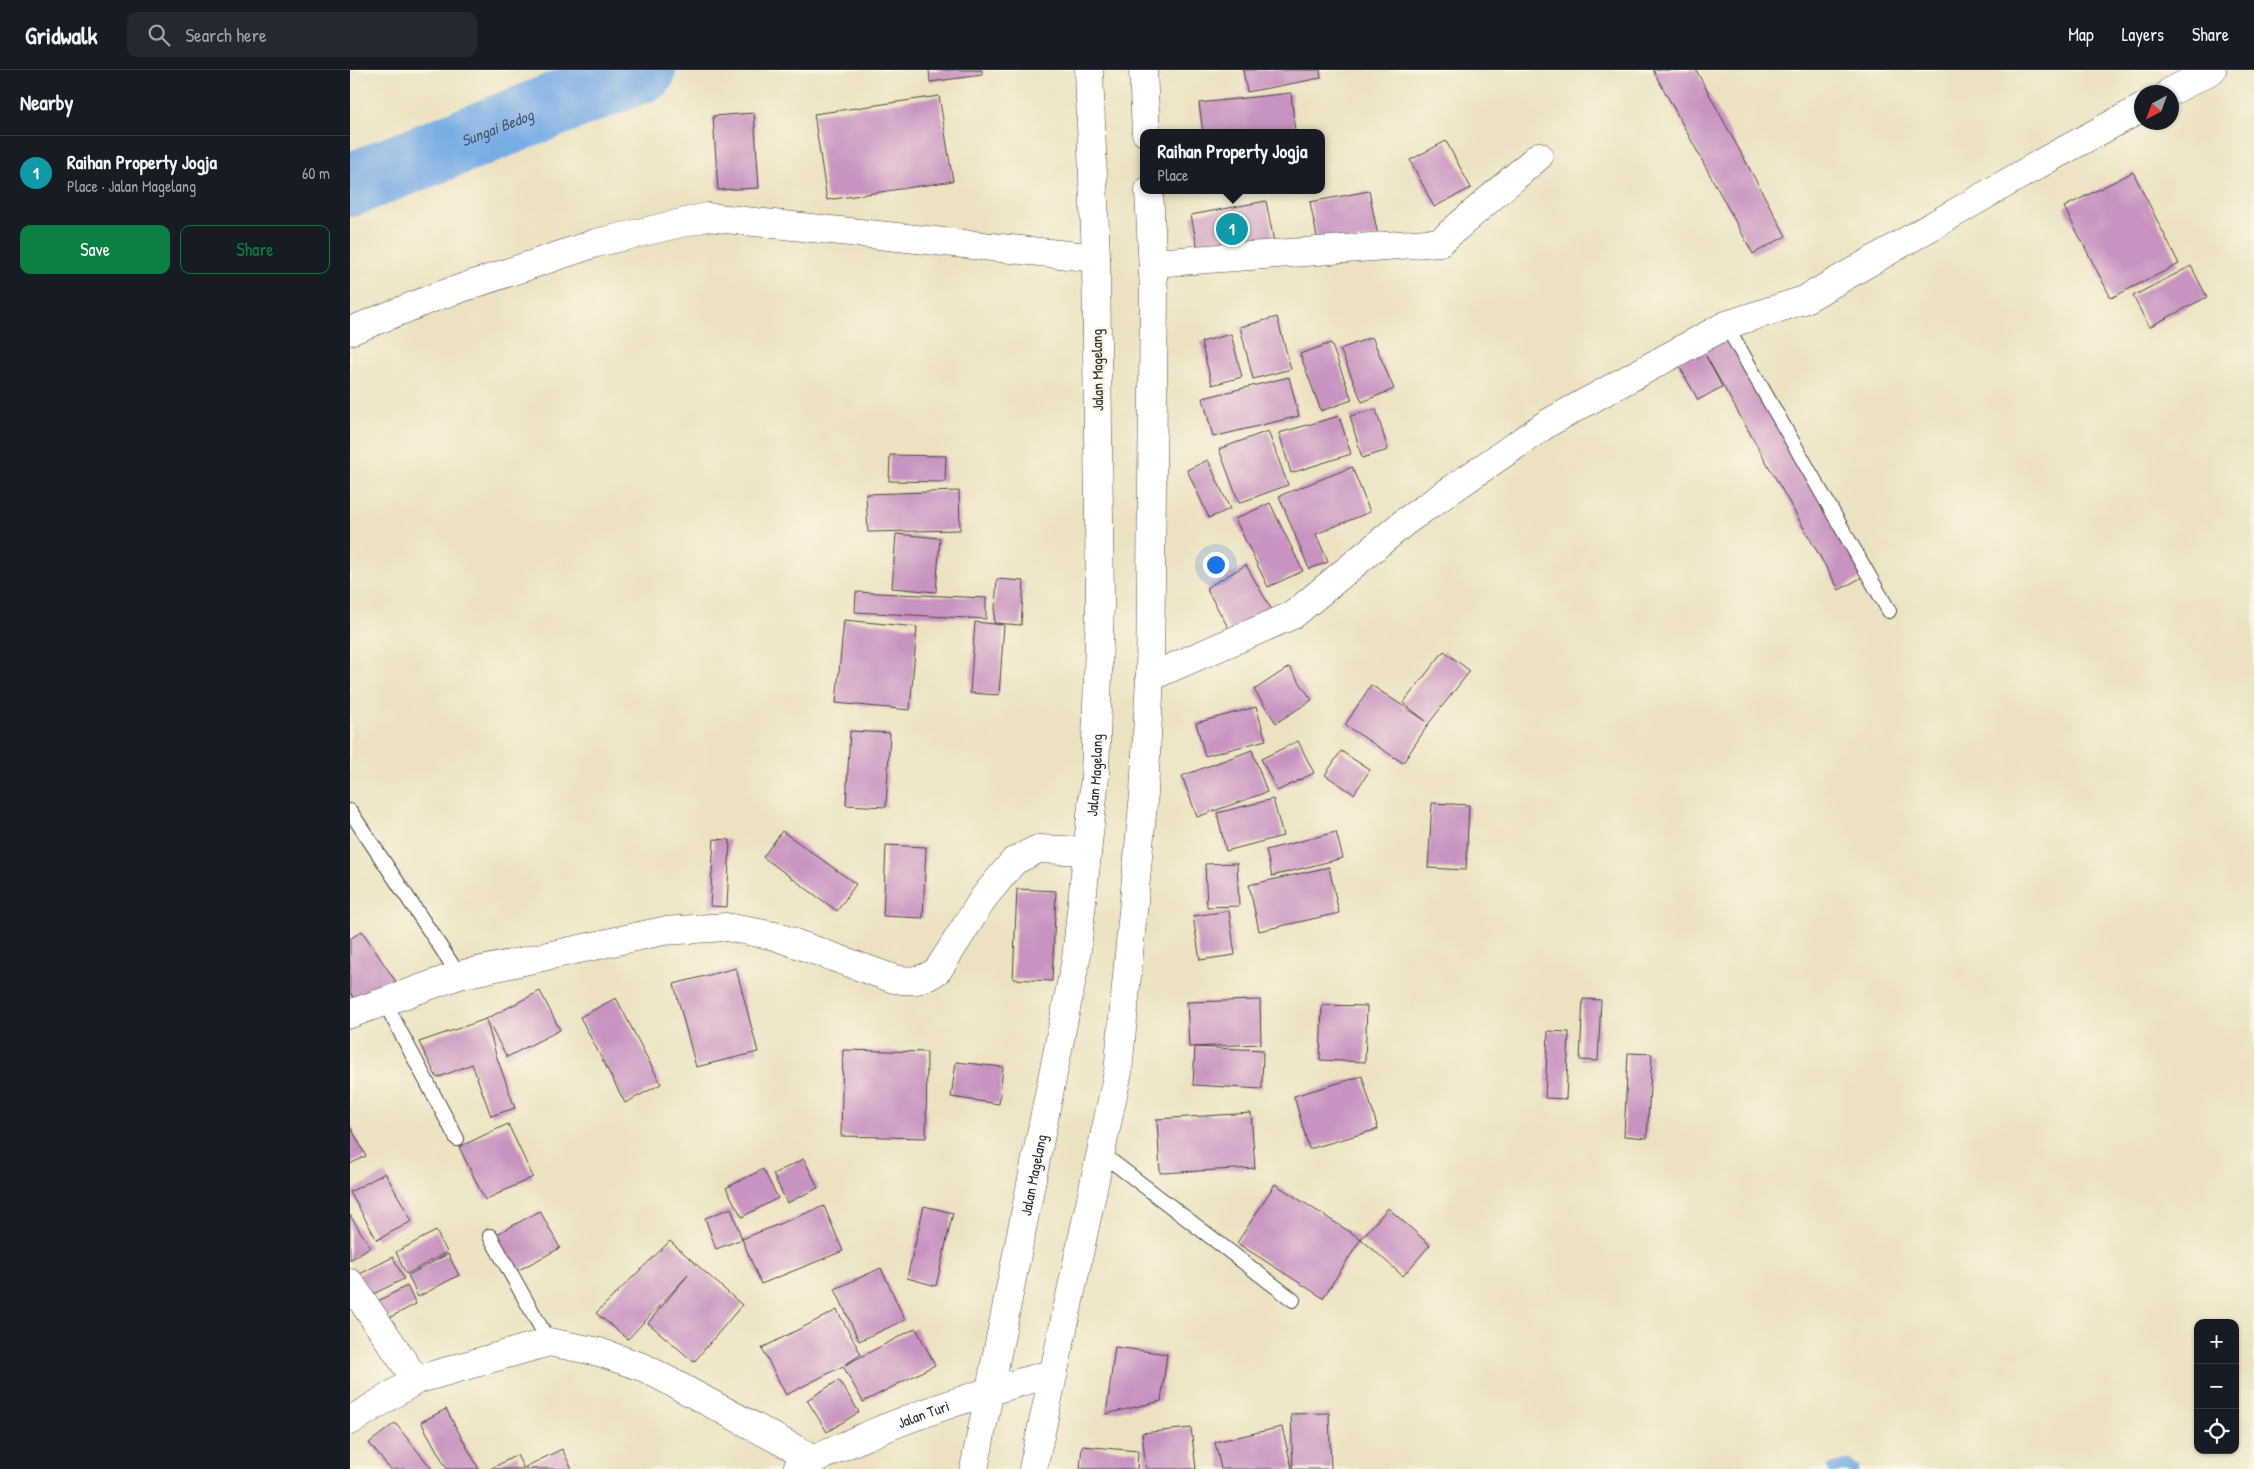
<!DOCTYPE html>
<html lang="en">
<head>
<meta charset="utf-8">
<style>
	:root { --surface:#171b24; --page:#242831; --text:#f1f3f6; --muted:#9ea1a6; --line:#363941; --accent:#0b8043 }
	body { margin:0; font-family:"Patrick Hand",sans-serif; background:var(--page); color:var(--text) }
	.controls { position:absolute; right:15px; bottom:15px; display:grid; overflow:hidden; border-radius:10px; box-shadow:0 1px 4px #0004 }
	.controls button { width:45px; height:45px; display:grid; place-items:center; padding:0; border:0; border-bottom:1px solid var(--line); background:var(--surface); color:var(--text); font:25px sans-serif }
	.compass { position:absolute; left:1784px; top:15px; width:45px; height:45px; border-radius:50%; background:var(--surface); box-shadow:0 1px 4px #0004; rotate:221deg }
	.you { position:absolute; left:865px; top:494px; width:18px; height:18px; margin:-12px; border:4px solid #fff; border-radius:50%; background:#1a73e8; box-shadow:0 0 0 8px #1a73e833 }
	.badge { display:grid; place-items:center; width:32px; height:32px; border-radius:50%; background:var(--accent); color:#fff; font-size:16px; font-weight:700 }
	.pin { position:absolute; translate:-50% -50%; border:2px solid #fff; box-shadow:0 1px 5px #0006 }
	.popup { position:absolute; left:790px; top:59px; width:185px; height:65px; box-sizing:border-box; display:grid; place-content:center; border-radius:10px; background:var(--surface); filter:drop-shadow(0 1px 4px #0005); font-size:16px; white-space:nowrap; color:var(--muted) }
	.popup b { font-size:19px; color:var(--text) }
	.popup::after { content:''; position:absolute; left:50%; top:100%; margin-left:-10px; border:10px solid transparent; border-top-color:var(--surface) }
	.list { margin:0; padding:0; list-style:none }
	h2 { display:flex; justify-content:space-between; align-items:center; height:65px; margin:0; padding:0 20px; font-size:21px }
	h2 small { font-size:16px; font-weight:400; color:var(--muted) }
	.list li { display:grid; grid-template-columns:32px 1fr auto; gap:15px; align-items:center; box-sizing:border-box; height:75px; padding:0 20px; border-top:1px solid var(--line) }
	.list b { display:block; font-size:19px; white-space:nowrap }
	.list p { margin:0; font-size:16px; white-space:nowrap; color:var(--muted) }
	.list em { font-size:16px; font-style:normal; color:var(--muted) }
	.actions { display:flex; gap:10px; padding:15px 20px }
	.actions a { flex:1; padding:11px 0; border:1px solid var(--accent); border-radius:10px; text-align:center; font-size:18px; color:var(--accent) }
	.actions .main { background:var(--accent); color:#fff }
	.icon { flex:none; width:28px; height:28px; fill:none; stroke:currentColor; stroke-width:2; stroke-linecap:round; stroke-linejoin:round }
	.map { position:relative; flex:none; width:1904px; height:1399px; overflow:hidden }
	header { display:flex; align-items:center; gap:30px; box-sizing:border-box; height:70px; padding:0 25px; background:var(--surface); border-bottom:1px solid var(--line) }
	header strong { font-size:24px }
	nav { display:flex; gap:28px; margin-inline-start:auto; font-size:18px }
	.search { width:350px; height:45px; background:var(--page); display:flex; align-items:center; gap:12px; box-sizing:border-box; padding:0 18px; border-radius:10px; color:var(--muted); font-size:19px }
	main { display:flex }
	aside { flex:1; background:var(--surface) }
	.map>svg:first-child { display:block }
</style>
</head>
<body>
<header>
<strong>Gridwalk</strong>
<div class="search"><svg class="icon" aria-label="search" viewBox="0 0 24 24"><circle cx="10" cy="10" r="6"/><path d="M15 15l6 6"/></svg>Search here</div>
<nav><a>Map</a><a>Layers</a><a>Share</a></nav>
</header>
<main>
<aside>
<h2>Nearby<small></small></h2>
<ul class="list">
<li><span class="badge" style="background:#0f9aa8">1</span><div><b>Raihan Property Jogja</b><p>Place · Jalan Magelang</p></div><em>60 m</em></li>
</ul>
<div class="actions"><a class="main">Save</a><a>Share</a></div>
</aside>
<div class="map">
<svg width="1904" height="1399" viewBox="0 0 1904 1399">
	<rect width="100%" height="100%" fill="#fcf5e5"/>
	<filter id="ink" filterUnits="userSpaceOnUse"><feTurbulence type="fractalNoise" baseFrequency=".02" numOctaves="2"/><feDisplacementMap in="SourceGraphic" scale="10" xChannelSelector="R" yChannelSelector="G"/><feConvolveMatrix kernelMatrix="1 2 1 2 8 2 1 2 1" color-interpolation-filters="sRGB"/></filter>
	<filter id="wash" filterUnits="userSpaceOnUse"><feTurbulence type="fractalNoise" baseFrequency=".0096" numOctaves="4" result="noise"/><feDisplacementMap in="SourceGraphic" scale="20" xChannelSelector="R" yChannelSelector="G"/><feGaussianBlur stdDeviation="1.12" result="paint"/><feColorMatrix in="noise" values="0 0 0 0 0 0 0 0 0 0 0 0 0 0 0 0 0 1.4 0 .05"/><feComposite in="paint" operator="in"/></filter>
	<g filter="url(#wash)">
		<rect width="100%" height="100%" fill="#ece2c1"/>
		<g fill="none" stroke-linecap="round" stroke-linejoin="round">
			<!-- stream -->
			<path stroke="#77ace5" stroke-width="11" d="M 1483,1399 L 1497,1395 L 1504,1399"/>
			<!-- river -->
			<path stroke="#77ace5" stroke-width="64" id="s1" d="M 0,115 L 294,0"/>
		</g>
		<g id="blocks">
			<!-- building -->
			<path fill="#c893c0" d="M 579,0 L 632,0 L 632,5 L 580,12 Z
				M 893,0 L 970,0 L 971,8 L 897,22 Z
				M 1303,0 L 1346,0 L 1436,166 L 1403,184 Z
				M 941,23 L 945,62 L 853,63 L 849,33 Z
				M 589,26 L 603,111 L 477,130 L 464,44 Z
				M 404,43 L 409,118 L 368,120 L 363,46 Z
				M 1096,71 L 1121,118 L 1084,137 L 1060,90 Z
				M 1783,102 L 1829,194 L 1761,228 L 1714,137 Z
				M 1019,121 L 1028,166 L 969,177 L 960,132 Z
				M 916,131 L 924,172 L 849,186 L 841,145 Z
				M 1841,196 L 1857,227 L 1799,257 L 1783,226 Z
				M 927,247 L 941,299 L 903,309 L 890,257 Z
				M 881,264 L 892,307 L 862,315 L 851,272 Z
				M 1022,267 L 1044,319 L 1012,332 L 990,279 Z
				M 1379,267 L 1514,506 L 1489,520 L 1356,286 L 1372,317 L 1348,330 L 1327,292 Z
				M 981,273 L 1002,330 L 971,341 L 950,284 Z
				M 939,307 L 949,346 L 863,367 L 853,328 Z
				M 1026,339 L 1038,380 L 1012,388 L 1000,346 Z
				M 989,346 L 1001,384 L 941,403 L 929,363 Z
				M 918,361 L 938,415 L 889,433 L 869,379 Z
				M 540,385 L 596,386 L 595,412 L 539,411 Z
				M 858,390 L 880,439 L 859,448 L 837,400 Z
				M 1002,397 L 1020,442 L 966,464 L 978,492 L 959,499 L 929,426 Z
				M 609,421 L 610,460 L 518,462 L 516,424 Z
				M 920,433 L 953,501 L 918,517 L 885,449 Z
				M 546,464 L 590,468 L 586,522 L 542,518 Z
				M 896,495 L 923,542 L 883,566 L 856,518 Z
				M 647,509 L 674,511 L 671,555 L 644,553 Z
				M 506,522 L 636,528 L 636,549 L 505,542 Z
				M 494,550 L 567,557 L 560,640 L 486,633 Z
				M 625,552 L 654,555 L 649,625 L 620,623 Z
				M 1094,581 L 1120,601 L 1079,653 L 1053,693 L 995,655 L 1021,615 L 1076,651 L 1053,633 Z
				M 939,597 L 962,630 L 926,653 L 904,620 Z
				M 906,637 L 916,670 L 855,686 L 846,653 Z
				M 500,661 L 540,663 L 536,737 L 496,735 Z
				M 948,671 L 964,703 L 927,721 L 911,689 Z
				M 902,680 L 917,722 L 847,747 L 832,706 Z
				M 991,681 L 1020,700 L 1004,724 L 975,705 Z
				M 923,729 L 933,766 L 876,781 L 867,743 Z
				M 1082,733 L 1119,735 L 1116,800 L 1078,798 Z
				M 432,761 L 506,814 L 487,841 L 413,787 Z
				M 986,762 L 993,788 L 922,806 L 916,780 Z
				M 364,769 L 380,770 L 377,837 L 360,836 Z
				M 536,775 L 576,777 L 573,848 L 533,846 Z
				M 887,793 L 889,836 L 857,837 L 855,794 Z
				M 979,797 L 989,843 L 909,861 L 899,815 Z
				M 667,819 L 706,821 L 702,911 L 663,909 Z
				M 879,841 L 885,885 L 850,890 L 843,846 Z
				M 12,861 L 46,912 L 10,937 L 0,922 L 0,869 Z
				M 386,898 L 408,982 L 346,997 L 324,914 Z
				M 190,921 L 210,960 L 157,987 L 136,949 Z
				M 266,928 L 311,1014 L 275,1033 L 230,947 Z
				M 1233,929 L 1251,930 L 1248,991 L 1230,990 Z
				M 910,930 L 911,974 L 839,977 L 837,932 Z
				M 972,935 L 1017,936 L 1015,992 L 970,990 Z
				M 136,949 L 146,985 L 165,1038 L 141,1046 L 122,994 L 87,1008 L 69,972 Z
				M 1198,961 L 1219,962 L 1216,1029 L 1195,1028 Z
				M 845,977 L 913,980 L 912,1019 L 843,1015 Z
				M 493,980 L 577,982 L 576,1068 L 491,1066 Z
				M 1278,983 L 1302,984 L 1297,1068 L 1274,1066 Z
				M 606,992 L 653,997 L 649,1034 L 601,1027 Z
				M 1012,1006 L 1028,1059 L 959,1079 L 944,1026 Z
				M 901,1043 L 905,1098 L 810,1103 L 807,1049 Z
				M 158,1054 L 183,1107 L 135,1130 L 109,1077 Z
				M 0,1056 L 16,1086 L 0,1094 Z
				M 454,1089 L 468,1118 L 437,1133 L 423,1104 Z
				M 413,1099 L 428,1128 L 392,1147 L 376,1118 Z
				M 35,1103 L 62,1151 L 27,1170 L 0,1122 Z
				M 925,1114 L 1011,1169 L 1038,1138 L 1080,1175 L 1053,1206 L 1011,1169 L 973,1228 L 887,1173 Z
				M 474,1136 L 493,1181 L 411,1214 L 392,1169 Z
				M 574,1136 L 603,1143 L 586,1216 L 557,1208 Z
				M 381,1138 L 392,1169 L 366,1179 L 355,1148 Z
				M 190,1141 L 210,1178 L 165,1202 L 145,1165 Z
				M 0,1145 L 20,1177 L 0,1190 Z
				M 86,1161 L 97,1182 L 56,1204 L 46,1182 Z
				M 320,1171 L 392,1235 L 344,1292 L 298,1253 L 338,1205 L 278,1269 L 246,1243 Z
				M 98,1184 L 109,1205 L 68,1227 L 58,1205 Z
				M 43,1187 L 54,1209 L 17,1227 L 6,1206 Z
				M 531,1198 L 555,1250 L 509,1271 L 485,1219 Z
				M 57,1216 L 66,1234 L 29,1253 L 20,1235 Z
				M 487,1240 L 511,1284 L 495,1295 L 566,1258 L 585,1295 L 513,1332 L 493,1296 L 436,1325 L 412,1278 Z
				M 765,1277 L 817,1284 L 811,1331 L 756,1344 Z
				M 489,1310 L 509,1342 L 477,1362 L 457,1330 Z
				M 96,1339 L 129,1399 L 97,1399 L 71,1352 Z
				M 979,1343 L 981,1399 L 943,1399 L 941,1344 Z
				M 45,1353 L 82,1399 L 40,1399 L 19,1373 Z
				M 932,1357 L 942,1399 L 871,1399 L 865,1372 Z
				M 841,1358 L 846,1399 L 796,1399 L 792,1363 Z
				M 732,1376 L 788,1381 L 787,1399 L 730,1399 Z
				M 212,1379 L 222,1399 L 176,1399 L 175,1397 Z
				M 167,1385 L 174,1399 L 140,1399 Z"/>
		</g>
	</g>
	<g filter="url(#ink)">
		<use href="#blocks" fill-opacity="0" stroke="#484642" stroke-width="1"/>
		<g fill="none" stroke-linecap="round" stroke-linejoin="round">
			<defs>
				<path id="service" d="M 1376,255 L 1539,541
					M 0,741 L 109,905
					M 34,931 L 107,1069
					M 751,1083 L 943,1230
					M 140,1166 L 199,1272"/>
				<path id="minor" d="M 1820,22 L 1862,0
					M 803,193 L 1090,172 L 1189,86
					M 0,261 L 88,226 L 246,173 L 357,147 L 746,188
					M 800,607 L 943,545 L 1056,451 L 1198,353 L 1376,255 L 1454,230 L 1698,89 L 1792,38
					M 0,944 L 109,905 L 313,861 L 376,857 L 425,866 L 544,909 C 563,912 573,911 588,900 L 635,826 L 664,791 L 688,779 L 737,781
					M 0,1213 L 66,1310
					M 0,1351 L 66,1310 L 199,1272 L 249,1282 L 295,1298 L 464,1389"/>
				<g id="secondary">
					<path id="s2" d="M 447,1399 C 469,1386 492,1377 516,1366 C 577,1340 640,1320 704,1303"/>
				</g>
				<g id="trunk">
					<path d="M 793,0 L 796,63"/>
					<path id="s3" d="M 624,1399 L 726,889 L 745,707 L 750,534 L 746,188 L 739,0"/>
					<path d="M 683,1399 L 768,1002 L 794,723 L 800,607 L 804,223 L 799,120"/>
				</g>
			</defs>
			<!-- service casing -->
			<use href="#service" stroke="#484642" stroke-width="16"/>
			<!-- minor casing -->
			<use href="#minor" stroke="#484642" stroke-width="29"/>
			<!-- secondary casing -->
			<use href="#secondary" stroke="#484642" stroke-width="29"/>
			<!-- trunk casing -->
			<use href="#trunk" stroke="#484642" stroke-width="29"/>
			<!-- service -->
			<use href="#service" stroke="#fff" stroke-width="14"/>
			<!-- minor -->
			<use href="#minor" stroke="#fff" stroke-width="28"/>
			<!-- secondary -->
			<use href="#secondary" stroke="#fff" stroke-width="28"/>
			<!-- trunk -->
			<use href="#trunk" stroke="#fff" stroke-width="28"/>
		</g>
	</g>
	<g text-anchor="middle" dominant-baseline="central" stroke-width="5" stroke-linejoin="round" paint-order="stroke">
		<!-- street labels -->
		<g font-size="15" fill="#2b2b2b" stroke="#fcf5e5">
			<text transform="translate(747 300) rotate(-91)">Jalan Magelang</text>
			<text stroke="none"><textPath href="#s3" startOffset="705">Jalan Magelang</textPath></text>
			<text stroke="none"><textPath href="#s3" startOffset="300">Jalan Magelang</textPath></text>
			<text stroke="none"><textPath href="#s2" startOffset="138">Jalan Turi</textPath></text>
		</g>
		<!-- water labels -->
		<g font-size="16" font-style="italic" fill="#46586c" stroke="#fcf5e5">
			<text stroke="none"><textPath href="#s1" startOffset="158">Sungai Bedog</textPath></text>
		</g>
	</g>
</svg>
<div class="controls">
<button>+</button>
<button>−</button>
<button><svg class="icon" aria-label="locate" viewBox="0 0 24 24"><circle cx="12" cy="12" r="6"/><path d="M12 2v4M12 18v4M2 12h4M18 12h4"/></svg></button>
</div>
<svg class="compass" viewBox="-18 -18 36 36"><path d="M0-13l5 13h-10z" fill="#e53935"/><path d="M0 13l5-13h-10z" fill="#9ea1a6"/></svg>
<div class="you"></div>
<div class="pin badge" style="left:882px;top:159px;background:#0f9aa8">1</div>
<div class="popup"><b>Raihan Property Jogja</b>Place</div>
</div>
</main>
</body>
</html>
